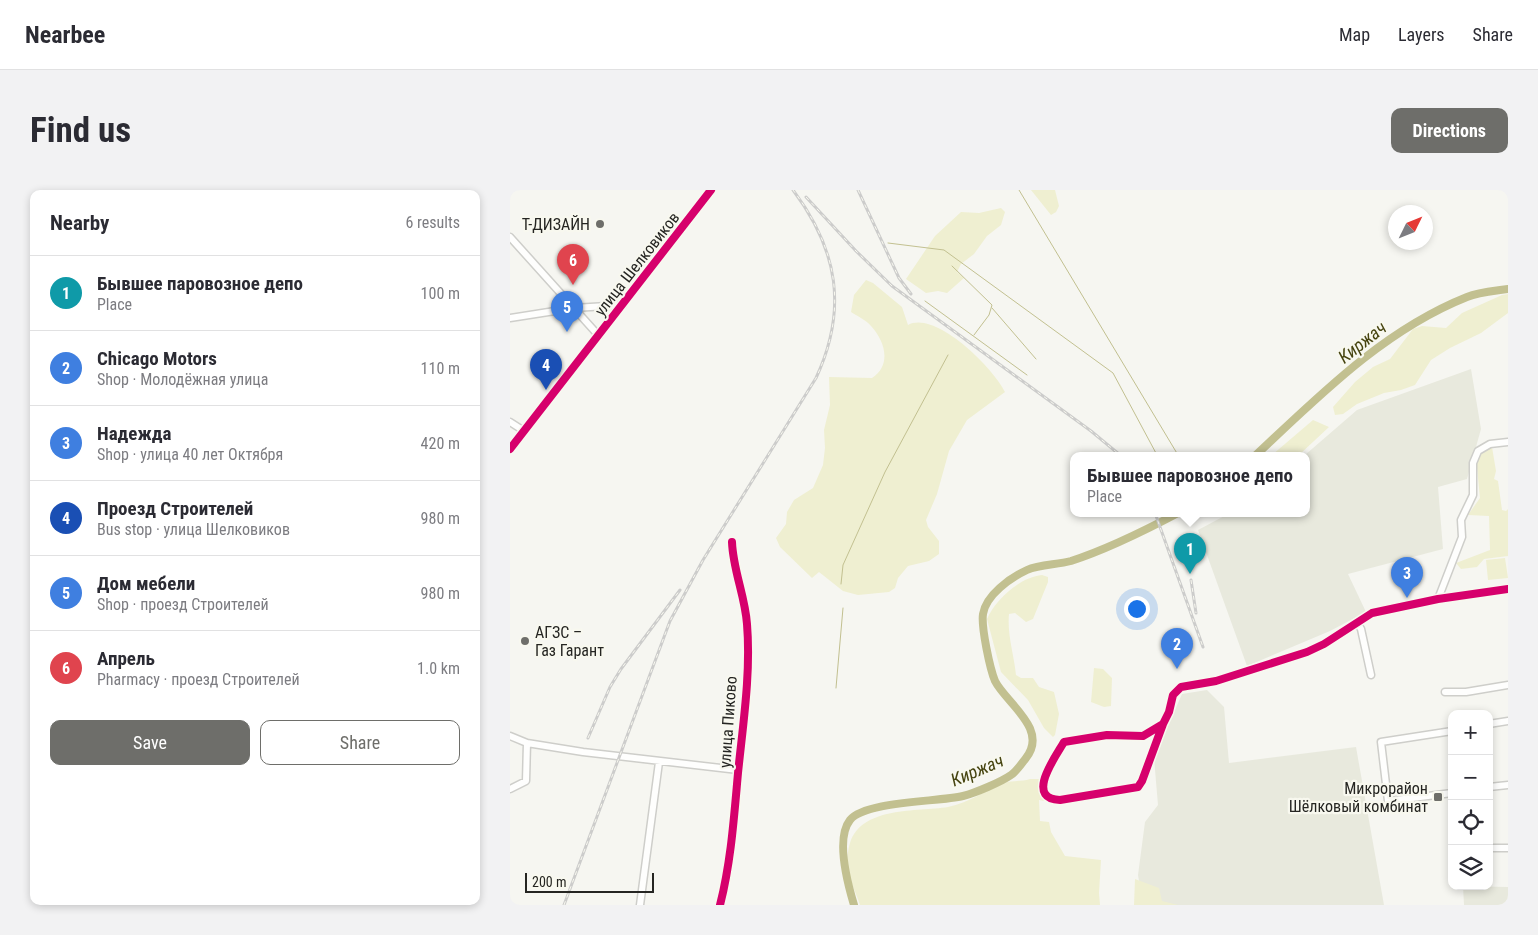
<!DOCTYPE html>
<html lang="en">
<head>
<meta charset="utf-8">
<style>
	:root { --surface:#fff; --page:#f2f2f3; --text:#2b2b33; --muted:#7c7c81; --line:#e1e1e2; --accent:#6e6e6a }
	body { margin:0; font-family:"Roboto Condensed",sans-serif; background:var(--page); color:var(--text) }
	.controls { position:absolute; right:15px; bottom:15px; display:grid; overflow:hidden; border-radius:10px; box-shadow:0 2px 8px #0003 }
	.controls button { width:45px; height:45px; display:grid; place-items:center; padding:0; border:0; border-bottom:1px solid var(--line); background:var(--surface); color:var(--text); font:25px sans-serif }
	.compass { position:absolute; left:878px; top:15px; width:45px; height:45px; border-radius:50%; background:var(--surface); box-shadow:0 2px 8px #0003; rotate:47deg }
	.scale { position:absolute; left:15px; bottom:12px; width:129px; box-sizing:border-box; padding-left:5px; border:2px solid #252522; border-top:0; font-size:14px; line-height:18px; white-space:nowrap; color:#252522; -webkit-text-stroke:4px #f8f8ef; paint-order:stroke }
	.you { position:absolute; left:626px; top:418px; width:18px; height:18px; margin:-12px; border:4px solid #fff; border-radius:50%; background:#1a73e8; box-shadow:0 0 0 8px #1a73e833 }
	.badge { display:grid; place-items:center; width:32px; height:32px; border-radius:50%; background:var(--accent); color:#fff; font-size:16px; font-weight:700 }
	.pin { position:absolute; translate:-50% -41px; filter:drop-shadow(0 1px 2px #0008) }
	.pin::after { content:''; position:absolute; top:26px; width:18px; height:15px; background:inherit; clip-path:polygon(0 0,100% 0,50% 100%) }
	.popup { position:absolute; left:560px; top:262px; width:240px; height:65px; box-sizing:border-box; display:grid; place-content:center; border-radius:10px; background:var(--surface); filter:drop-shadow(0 1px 4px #0005); font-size:16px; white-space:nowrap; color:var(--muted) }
	.popup b { font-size:19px; color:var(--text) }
	.popup::after { content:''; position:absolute; left:50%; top:100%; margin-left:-10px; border:10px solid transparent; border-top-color:var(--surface) }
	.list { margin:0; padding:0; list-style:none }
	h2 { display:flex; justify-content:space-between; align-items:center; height:65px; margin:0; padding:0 20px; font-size:21px }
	h2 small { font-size:16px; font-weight:400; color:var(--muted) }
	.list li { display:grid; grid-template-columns:32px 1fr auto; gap:15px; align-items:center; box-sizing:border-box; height:75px; padding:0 20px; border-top:1px solid var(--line) }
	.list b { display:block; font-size:19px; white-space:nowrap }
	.list p { margin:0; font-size:16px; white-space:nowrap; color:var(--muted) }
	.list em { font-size:16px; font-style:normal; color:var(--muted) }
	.actions { display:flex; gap:10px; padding:15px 20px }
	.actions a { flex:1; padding:11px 0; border:1px solid var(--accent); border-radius:10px; text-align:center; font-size:18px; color:var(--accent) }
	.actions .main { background:var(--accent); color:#fff }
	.icon { flex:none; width:28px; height:28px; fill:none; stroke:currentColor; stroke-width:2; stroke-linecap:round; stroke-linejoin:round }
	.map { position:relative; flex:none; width:998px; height:715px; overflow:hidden; border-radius:10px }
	header { display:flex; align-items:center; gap:30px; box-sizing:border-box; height:70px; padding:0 25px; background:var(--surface); border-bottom:1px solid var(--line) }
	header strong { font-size:24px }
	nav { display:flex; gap:28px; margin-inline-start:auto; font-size:18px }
	.intro { display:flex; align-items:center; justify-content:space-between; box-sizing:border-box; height:120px; padding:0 30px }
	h1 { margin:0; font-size:35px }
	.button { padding:12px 22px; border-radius:10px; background:var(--accent); color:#fff; font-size:18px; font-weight:700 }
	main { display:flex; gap:30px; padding:0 30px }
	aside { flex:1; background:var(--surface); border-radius:10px; box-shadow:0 2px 8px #0003 }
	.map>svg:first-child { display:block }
</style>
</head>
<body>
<header>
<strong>Nearbee</strong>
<nav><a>Map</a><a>Layers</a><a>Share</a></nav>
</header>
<div class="intro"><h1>Find us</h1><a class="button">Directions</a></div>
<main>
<aside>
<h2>Nearby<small>6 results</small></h2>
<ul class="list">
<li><span class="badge" style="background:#0f9aa8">1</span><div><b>Бывшее паровозное депо</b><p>Place</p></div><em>100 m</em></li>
<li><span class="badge" style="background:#3f7fe0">2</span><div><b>Chicago Motors</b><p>Shop · Молодёжная улица</p></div><em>110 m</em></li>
<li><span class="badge" style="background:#3f7fe0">3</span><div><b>Надежда</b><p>Shop · улица 40 лет Октября</p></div><em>420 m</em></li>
<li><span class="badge" style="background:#1a4fb4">4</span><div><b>Проезд Строителей</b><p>Bus stop · улица Шелковиков</p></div><em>980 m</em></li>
<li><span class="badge" style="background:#3f7fe0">5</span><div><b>Дом мебели</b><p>Shop · проезд Строителей</p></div><em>980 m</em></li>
<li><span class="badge" style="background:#e0444e">6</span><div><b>Апрель</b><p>Pharmacy · проезд Строителей</p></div><em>1.0 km</em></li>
</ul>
<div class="actions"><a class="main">Save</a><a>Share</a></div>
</aside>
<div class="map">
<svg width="998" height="715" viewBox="0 0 998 715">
	<rect width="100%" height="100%" fill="#f6f6f1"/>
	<!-- built -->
	<path fill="#e8e9dd" d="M 961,179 L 971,239 L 957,289 L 928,297 L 933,359 L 838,384 L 856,422 L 820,441 L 737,476 L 688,340 L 720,323 L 796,323 L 795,265 L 847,220 Z
		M 697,500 L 714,517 L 719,573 L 846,557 L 874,715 L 633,715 L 628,685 L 635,632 L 648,615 L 644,568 L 672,504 Z
		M 953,696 L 998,697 L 998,715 L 954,715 Z"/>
	<!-- green -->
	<path fill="#efefd1" d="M 521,0 L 545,0 L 549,16 L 546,22 L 541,25 Z
		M 491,18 L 495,22 L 491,35 L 477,46 L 464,64 L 451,74 L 447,82 L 454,88 L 437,103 L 428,101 L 416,103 L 396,89 L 425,46 L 451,22 L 469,23 Z
		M 356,90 L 363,93 L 392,117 L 398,135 C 426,120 484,179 495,202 L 457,230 L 439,261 L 427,304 L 416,330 L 418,337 L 429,351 L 429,364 L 419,371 L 398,376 L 388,388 L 385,398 L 379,402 L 348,405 L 333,401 L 309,382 L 302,388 L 270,357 L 266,348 L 276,334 L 277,322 L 284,310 L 303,298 L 313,275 L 315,258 L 314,240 L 320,215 L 319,187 L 362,188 C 382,175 375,151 361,136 C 356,130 347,126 341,122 L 344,105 Z
		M 998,104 L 998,123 L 971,143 L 940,158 L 921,170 L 905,195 L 891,200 L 874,203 L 847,214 L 833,224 L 825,225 L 823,217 L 845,192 L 863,177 L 880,169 L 903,139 L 912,136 L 936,138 L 952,123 L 992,105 Z
		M 803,230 L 819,237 L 789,265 L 762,265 Z
		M 982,257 L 986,281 L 984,289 L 988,291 L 992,320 L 996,321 L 998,319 L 998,366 L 974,369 L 967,377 L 951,379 L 946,373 L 980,360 L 979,326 L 958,325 L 970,308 L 966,268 L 971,262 Z
		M 995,368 L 998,388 L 978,390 L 976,370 Z
		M 532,385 L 538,387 L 538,392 L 523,429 L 516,432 L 505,423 L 499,424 C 497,445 504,464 506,485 L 511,488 L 523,488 L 529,497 L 544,502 L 549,524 L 545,545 L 543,547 L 534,538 L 518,510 L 491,482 L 477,429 C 485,410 510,387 532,385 Z
		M 584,478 L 593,479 L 602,488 L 601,516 L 594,517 L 581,512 Z
		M 520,589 L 531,589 L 534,611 L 529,610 L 530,631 L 539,632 L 541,642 L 555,666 L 591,670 L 589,703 L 590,715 L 350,715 C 347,705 342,696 339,686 C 336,675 337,663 340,653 C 352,616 407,622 438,617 C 459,613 475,600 494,593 C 503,590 512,592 520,589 Z
		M 625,689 L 649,698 L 652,711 L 668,715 L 624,715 Z"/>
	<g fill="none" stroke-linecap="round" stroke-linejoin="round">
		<!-- stream -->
		<path stroke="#c2c090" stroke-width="1" d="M 509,0 L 668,265
			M 378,53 L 434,60 L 603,183 L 647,265
			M 442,76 L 482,115 L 479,125 L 464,145
			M 415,111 L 517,185
			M 482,118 L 526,169
			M 331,394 L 333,375 L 375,282 L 438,165
			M 326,498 L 333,418"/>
		<!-- river -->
		<path stroke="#c2c090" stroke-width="8" d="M 746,265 C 810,205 874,140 957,107 C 969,102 985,101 998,99
			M 344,715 C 338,695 325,649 340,630 C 355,611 428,612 453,606 C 465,603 491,592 501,585 C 507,581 512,573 516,568 C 539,539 496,513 485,491 C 480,479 471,437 473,424 C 476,405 500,388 517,380 C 530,374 547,375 561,371 C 598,359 634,341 668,323"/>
		<defs>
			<path id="minor" d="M 0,47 L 89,146
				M 0,128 L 64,118 L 113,115
				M 0,232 L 14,241
				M 0,259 L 201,0
				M 928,409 L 952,347 L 951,330 L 963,305 L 963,273 L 968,261 L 980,254 L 998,252
				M 847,433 L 851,439 L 861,485
				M 935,502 L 956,502 L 998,495
				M 653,534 L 632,591 L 628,597 L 550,610 C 514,609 546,566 554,552 L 597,545 L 633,546 L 653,534 L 659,522 L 663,505 L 671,497 L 706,491 L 797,462 L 814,454 L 862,423 L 928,409 L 998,399
				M 979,534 L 998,531
				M 942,541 L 871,552 L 878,611 L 942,603
				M 0,546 L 17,553 L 73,562 L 228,580
				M 979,597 L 998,595
				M 0,599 L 16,591 L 17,553
				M 980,658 L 998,658
				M 130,715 L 149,572
				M 210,715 C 221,672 224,627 228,583 C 233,534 241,483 237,434 C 235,406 223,380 222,352"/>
		</defs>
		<!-- minor casing -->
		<use href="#minor" stroke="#cececa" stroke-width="9"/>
		<!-- minor -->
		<use href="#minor" stroke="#fefefd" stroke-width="6"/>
		<defs>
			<path id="rail" d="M 348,0 L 389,88 L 401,104
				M 296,7 L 346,61 L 382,96 L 581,241 L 610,265
				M 645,323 L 693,457
				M 681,390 L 686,423
				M 78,548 L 100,497 L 111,479 L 170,400
				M 54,715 L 160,431 L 193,370 L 306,188 C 338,119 328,60 283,0"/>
		</defs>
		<!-- rail casing -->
		<use href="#rail" stroke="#cccccb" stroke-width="3"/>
		<!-- rail -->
		<use href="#rail" stroke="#f8f8ef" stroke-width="1" stroke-dasharray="4" stroke-linecap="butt"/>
		<defs>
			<path id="cycleway" d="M 0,259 L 201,0
				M 653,534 L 632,591 L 628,597 L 550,610 C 514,609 546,566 554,552 L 597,545 L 633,546 L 653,534 L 659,522 L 663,505 L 671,497 L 706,491 L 797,462 L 814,454 L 862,423 L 928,409 L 998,399
				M 210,715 C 221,672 224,627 228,583 C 233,534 241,483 237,434 C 235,406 223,380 222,352"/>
		</defs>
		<!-- cycleway casing -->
		<use href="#cycleway" stroke="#f8f8ef" stroke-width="11"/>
		<!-- cycleway -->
		<use href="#cycleway" stroke="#d6006c" stroke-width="8"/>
	</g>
	<!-- markers -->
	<g fill="#6e6e6a" stroke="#f8f8ef" stroke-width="2">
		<circle cx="90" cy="34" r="5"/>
		<circle cx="15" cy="451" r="5"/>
		<rect x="923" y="602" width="10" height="10" rx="2.5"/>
	</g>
	<g text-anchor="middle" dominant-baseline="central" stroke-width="4.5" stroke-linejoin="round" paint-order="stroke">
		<!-- poi labels -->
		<g font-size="16" fill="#252522" stroke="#f8f8ef" text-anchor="end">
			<text x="80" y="34">Т-ДИЗАЙН</text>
			<text x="25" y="442" text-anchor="start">АГЗС –<tspan x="25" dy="18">Газ Гарант</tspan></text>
			<text x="918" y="598">Микрорайон<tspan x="918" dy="18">Шёлковый комбинат</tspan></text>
		</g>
		<!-- street labels -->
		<g font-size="16" fill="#252522" stroke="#f8f8ef">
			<text transform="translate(127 74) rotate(-52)">улица Шелковиков</text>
			<text transform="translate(218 532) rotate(-86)">улица Пиково</text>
		</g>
		<!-- water labels -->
		<g font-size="18" font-style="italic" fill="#464410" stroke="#f8f8ef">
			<text transform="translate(852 152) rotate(-38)">Киржач</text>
			<text transform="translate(467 580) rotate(-23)">Киржач</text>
		</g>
	</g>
</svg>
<div class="controls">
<button>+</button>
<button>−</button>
<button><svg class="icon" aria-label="locate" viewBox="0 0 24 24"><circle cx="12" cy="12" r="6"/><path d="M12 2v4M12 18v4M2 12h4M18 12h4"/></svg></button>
<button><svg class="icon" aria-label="layers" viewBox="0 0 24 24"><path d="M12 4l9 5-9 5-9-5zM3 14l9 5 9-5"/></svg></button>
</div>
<svg class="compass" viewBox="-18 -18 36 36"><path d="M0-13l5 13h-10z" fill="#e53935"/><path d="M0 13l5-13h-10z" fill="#7c7c81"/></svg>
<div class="scale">200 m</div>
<div class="you"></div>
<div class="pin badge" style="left:680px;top:384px;background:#0f9aa8">1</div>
<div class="popup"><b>Бывшее паровозное депо</b>Place</div>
<div class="pin badge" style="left:667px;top:479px;background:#3f7fe0">2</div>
<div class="pin badge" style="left:897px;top:408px;background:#3f7fe0">3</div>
<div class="pin badge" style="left:36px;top:200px;background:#1a4fb4">4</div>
<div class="pin badge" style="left:57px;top:142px;background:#3f7fe0">5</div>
<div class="pin badge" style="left:63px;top:95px;background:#e0444e">6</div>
</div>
</main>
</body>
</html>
